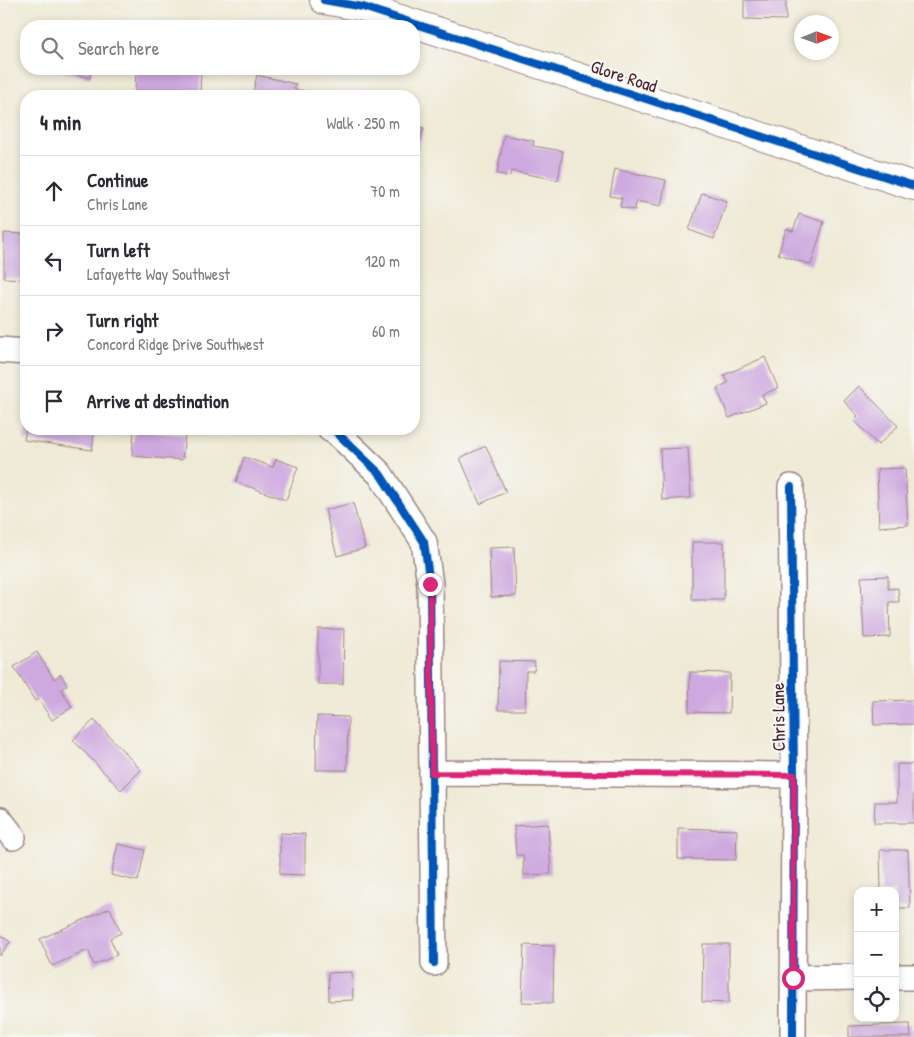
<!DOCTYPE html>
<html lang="en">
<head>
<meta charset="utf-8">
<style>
	:root { --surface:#fff; --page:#f7f7f7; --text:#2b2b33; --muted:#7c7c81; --line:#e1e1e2 }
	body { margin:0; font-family:"Patrick Hand",sans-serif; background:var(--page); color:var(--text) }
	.controls { position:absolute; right:15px; bottom:15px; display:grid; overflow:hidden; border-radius:10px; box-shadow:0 2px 8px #0003 }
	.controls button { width:45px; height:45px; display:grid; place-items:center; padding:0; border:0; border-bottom:1px solid var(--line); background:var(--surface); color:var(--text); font:25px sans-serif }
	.compass { position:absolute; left:794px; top:15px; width:45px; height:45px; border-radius:50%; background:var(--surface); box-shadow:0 2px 8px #0003; rotate:89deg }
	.stop { position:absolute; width:15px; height:15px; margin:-11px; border:4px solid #db2777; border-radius:50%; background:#fff }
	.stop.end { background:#db2777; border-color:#fff; box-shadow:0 1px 5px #0008 }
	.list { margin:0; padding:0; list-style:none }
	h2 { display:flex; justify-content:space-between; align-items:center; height:65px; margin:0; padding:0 20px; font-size:21px }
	h2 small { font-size:16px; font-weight:400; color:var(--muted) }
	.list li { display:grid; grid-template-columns:32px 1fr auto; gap:15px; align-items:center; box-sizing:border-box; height:70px; padding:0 20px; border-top:1px solid var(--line) }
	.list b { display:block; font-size:19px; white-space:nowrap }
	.list p { margin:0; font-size:16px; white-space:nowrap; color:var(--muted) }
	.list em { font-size:16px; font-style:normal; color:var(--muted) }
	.icon { flex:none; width:28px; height:28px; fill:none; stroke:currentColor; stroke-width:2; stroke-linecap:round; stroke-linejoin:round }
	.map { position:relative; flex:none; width:914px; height:1037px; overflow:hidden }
	.search { position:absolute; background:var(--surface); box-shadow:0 2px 8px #0003; left:20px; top:20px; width:400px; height:55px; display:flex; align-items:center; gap:12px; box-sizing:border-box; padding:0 18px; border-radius:20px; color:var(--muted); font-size:19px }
	.panel { position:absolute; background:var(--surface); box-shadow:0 2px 8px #0003; left:20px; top:90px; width:400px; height:345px; border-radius:20px }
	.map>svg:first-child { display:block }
</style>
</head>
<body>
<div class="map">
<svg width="914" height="1037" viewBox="0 0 914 1037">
	<rect width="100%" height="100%" fill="#f6f6f2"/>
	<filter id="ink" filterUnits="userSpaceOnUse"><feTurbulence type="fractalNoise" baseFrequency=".02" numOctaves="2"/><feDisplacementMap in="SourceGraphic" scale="10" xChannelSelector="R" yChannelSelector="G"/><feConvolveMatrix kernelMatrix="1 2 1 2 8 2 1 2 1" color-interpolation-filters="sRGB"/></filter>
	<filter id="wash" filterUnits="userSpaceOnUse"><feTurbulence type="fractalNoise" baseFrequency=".0096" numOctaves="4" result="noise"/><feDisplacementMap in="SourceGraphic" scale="20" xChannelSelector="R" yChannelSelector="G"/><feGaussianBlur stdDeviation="1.12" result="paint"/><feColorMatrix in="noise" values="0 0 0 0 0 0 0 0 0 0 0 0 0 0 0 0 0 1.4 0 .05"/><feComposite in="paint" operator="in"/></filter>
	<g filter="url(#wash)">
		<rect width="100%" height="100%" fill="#efead5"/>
		<g id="blocks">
			<!-- building -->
			<path fill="#cea9df" d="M 744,0 L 786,0 L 786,20 L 744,19 Z
				M 54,69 L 92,69 L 90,78 Z
				M 136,69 L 201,69 L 200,96 L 135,94 Z
				M 257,75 L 296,84 L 294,89 L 311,93 L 310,96 L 252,96 Z
				M 414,125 L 424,128 L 414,161 Z
				M 504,135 L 534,141 L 533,146 L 563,151 L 558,180 L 511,171 L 510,176 L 497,174 Z
				M 615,169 L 666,180 L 661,206 L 636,201 L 635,210 L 620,207 L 622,198 L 610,196 Z
				M 702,193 L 727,201 L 714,239 L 689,230 Z
				M 799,214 L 824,222 L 811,265 L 778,254 L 786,229 L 793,231 Z
				M 4,233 L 26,234 L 26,279 L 4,278 Z
				M 765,357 L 778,388 L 762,395 L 766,403 L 729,418 L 717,388 L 728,383 L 724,375 Z
				M 859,386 L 898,426 L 878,445 L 854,420 L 858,416 L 844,401 Z
				M 26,429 L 95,429 L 92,450 L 24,440 Z
				M 134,430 L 185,435 L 182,460 L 132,456 Z
				M 486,446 L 506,492 L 480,504 L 460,458 Z
				M 688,448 L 691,498 L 662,500 L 660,449 Z
				M 244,457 L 273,467 L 276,459 L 298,467 L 286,500 L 236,482 Z
				M 905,468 L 908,525 L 879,527 L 877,469 Z
				M 353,503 L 365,548 L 337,556 L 325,510 Z
				M 692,542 L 724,542 L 724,600 L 692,600 Z
				M 514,547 L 516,596 L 491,597 L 489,548 Z
				M 888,576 L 888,589 L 898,588 L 899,602 L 889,602 L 890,637 L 864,638 L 861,577 Z
				M 318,629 L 344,629 L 343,684 L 318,684 Z
				M 37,652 L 54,679 L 61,674 L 67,685 L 61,689 L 72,707 L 52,720 L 38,699 L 35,701 L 14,667 Z
				M 499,661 L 535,662 L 534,671 L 526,671 L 525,710 L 498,710 Z
				M 690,672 L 730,673 L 729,713 L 689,712 Z
				M 914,700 L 914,724 L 874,725 L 873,701 Z
				M 317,716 L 348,717 L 347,770 L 316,770 Z
				M 94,720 L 141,770 L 121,790 L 73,740 Z
				M 897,764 L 914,764 L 914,823 L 874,823 L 875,802 L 897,802 Z
				M 548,824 L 551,874 L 524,875 L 523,855 L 516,855 L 514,826 Z
				M 678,828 L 737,830 L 736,860 L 678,859 Z
				M 280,833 L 305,834 L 305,875 L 280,874 Z
				M 118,844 L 145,850 L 138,881 L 111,875 Z
				M 880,850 L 908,850 L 910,908 L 895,908 L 895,891 L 881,891 Z
				M 110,908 L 121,933 L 110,938 L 117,955 L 94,965 L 88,950 L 52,966 L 40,939 Z
				M 0,934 L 10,942 L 0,956 Z
				M 703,944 L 729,944 L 729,1003 L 702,1002 Z
				M 524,945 L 554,946 L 553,1003 L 522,1002 Z
				M 352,972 L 353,1000 L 329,1001 L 328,973 Z
				M 910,1024 L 911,1037 L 849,1037 L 849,1026 Z"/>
		</g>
	</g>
	<g filter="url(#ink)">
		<use href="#blocks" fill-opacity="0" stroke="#9c8480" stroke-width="1"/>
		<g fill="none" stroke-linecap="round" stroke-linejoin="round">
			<defs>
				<path id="minor" d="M 0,350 L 26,352
					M 330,429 L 336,432 L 380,474 L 424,542 L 430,584 L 434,963
					M 791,487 L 794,775 L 793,1037
					M 432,773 L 794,775
					M 0,820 L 13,837
					M 895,977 L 914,977
					M 793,978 L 858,977"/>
				<path id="tertiary" d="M 324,0 L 363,7 L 914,186"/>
			</defs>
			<!-- minor casing -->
			<use href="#minor" stroke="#9c8480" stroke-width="28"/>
			<!-- tertiary casing -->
			<use href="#tertiary" stroke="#9c8480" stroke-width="30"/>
			<!-- minor -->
			<use href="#minor" stroke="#fff" stroke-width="25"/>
			<!-- tertiary -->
			<use href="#tertiary" stroke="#fff" stroke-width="28"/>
			<defs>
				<path id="cycleway" d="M 324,0 L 363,7 L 914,186
					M 330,429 L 336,432 L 380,474 L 424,542 L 430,584 L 434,963
					M 791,487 L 794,775 L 793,1037"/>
			</defs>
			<!-- cycleway casing -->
			<use href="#cycleway" stroke="#f6f6f2" stroke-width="11"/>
			<!-- cycleway -->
			<use href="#cycleway" stroke="#0057b8" stroke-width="8"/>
		</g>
	</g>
	<g fill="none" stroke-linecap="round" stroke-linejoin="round" filter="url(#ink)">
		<!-- route -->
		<path stroke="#db2777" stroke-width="6" d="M 430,584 L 432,773 L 794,775 L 793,978"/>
	</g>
	<g text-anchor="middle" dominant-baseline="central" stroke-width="4.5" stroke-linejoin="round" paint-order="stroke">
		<!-- street labels -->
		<g font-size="18" fill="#4a1f2b" stroke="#f6f6f2">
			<text transform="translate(624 76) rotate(18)">Glore Road</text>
			<text transform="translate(778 717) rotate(-91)">Chris Lane</text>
		</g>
	</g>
</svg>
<div class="controls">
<button>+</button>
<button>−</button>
<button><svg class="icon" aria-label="locate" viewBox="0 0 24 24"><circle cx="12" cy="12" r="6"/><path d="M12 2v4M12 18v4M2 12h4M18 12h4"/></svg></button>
</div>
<svg class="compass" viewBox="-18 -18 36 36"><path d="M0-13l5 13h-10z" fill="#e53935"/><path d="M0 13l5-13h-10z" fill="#7c7c81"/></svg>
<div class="stop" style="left:793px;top:978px"></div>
<div class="stop end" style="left:430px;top:584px"></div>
<div class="search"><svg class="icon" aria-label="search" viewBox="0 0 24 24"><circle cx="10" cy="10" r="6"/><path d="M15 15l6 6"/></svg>Search here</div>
<section class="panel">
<h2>4 min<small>Walk · 250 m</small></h2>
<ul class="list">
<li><svg class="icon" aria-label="ahead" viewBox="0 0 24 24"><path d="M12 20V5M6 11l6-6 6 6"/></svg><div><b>Continue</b><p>Chris Lane</p></div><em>70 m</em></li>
<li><svg class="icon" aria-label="left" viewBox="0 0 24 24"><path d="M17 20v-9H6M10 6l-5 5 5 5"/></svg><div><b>Turn left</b><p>Lafayette Way Southwest</p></div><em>120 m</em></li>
<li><svg class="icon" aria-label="right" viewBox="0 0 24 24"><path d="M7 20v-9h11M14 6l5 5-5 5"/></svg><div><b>Turn right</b><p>Concord Ridge Drive Southwest</p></div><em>60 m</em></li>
<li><svg class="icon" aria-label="arrive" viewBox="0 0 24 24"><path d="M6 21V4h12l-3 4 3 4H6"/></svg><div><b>Arrive at destination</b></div></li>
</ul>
</section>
</div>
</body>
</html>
